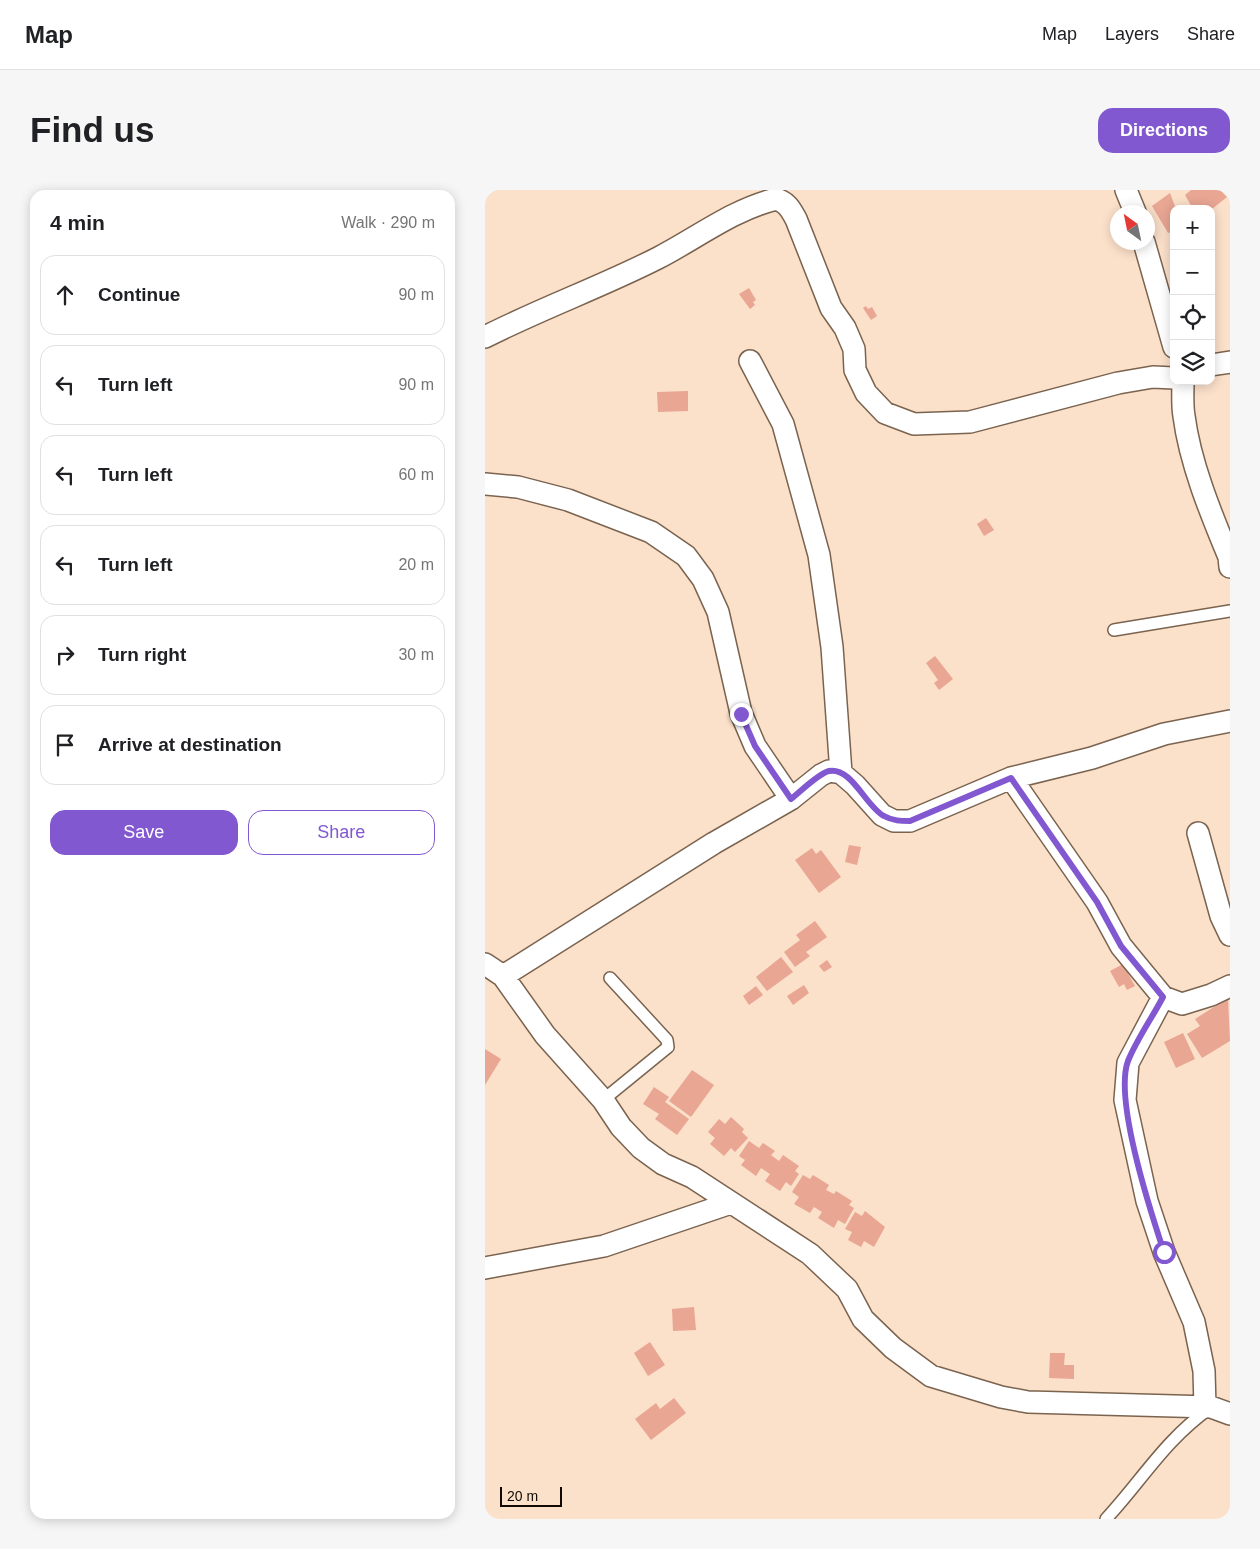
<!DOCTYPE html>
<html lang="en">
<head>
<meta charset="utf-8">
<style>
	:root { --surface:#fff; --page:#f6f6f6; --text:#202124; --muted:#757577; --line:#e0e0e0; --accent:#8258d1 }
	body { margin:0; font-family:Arial,sans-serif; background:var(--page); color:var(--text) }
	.controls { position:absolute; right:15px; top:15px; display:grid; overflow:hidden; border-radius:10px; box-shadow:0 2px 12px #0003 }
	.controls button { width:45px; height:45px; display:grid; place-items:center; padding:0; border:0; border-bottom:1px solid var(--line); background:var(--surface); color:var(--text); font:25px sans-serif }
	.compass { position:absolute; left:625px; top:15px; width:45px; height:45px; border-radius:50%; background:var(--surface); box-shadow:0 2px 12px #0003; rotate:327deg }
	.scale { position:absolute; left:15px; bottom:12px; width:62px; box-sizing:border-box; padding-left:5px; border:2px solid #120904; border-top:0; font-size:14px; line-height:18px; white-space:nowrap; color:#120904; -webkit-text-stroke:4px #fbe0ca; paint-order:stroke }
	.stop { position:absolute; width:15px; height:15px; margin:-11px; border:4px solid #8258d1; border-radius:50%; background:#fff }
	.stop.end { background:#8258d1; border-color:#fff; box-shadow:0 1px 5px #0008 }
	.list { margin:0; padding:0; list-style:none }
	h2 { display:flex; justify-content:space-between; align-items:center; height:65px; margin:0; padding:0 20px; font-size:21px }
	h2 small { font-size:16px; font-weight:400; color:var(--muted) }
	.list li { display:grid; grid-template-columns:32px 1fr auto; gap:15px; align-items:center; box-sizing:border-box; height:80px; margin:0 10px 10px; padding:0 10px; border:1px solid var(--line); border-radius:15px }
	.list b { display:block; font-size:19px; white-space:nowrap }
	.list em { font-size:16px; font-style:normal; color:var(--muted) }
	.actions { display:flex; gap:10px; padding:15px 20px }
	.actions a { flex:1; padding:11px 0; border:1px solid var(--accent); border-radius:15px; text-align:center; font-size:18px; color:var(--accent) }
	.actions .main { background:var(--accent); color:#fff }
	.icon { flex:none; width:28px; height:28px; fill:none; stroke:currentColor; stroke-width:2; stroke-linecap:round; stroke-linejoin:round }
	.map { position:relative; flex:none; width:745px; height:1329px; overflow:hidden; border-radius:15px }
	header { display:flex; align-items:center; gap:30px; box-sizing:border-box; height:70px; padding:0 25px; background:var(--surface); border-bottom:1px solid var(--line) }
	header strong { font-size:24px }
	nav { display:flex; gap:28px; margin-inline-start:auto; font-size:18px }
	.intro { display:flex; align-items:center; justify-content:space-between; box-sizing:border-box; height:120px; padding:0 30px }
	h1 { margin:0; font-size:35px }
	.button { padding:12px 22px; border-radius:15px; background:var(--accent); color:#fff; font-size:18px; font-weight:700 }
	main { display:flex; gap:30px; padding:0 30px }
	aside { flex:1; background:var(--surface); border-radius:15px; box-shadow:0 2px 12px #0003 }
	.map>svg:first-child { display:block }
</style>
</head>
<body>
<header>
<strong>Map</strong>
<nav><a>Map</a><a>Layers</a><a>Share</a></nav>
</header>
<div class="intro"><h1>Find us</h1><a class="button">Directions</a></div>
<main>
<aside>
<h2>4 min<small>Walk · 290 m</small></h2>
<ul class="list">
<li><svg class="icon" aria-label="ahead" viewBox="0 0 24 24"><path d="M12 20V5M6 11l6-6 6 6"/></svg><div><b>Continue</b></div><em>90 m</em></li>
<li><svg class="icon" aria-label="left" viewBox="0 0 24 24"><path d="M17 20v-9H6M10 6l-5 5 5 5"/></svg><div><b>Turn left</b></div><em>90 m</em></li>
<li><svg class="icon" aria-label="left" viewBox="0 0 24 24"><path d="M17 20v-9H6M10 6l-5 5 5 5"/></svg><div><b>Turn left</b></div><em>60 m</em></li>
<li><svg class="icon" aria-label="left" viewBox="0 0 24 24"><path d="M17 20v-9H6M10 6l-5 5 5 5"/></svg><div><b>Turn left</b></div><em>20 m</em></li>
<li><svg class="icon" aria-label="right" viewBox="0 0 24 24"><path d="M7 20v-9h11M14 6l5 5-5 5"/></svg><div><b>Turn right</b></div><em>30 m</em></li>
<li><svg class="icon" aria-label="arrive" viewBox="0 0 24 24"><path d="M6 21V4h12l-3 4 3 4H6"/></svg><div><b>Arrive at destination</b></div></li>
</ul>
<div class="actions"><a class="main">Save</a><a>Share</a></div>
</aside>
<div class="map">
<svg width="745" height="1329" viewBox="0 0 745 1329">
	<rect width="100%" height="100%" fill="#fbe0ca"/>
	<!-- building -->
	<path fill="#e8a693" d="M 706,0 L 735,0 L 742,7 L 727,19 L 708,19 L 700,5 Z
		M 685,3 L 691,19 L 689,19 L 689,41 L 683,43 L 667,16 Z
		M 264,98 L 271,110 L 268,112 L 270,115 L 265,119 L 254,104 Z
		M 381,116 L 383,119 L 387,117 L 392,126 L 386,130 L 378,118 Z
		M 203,201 L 203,221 L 173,222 L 172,202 Z
		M 501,328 L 509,340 L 499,346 L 492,334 Z
		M 450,466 L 468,489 L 454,500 L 449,493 L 453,490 L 441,473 Z
		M 364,655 L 376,657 L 372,675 L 360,672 Z
		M 327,658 L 331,664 L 336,660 L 356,687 L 334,703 L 310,670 Z
		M 330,731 L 342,747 L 321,762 L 325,766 L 310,777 L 299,762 L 315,750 L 311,745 Z
		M 296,767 L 308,782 L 282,801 L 271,787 Z
		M 342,770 L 347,777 L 339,782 L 334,776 Z
		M 638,774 L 650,796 L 642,800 L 639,794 L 634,797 L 625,781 Z
		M 319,795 L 324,803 L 308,815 L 302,806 Z
		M 271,796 L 278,805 L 264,815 L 258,806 Z
		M 743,808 L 745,851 L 717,868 L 702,844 L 715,836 L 710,829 Z
		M 698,843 L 710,869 L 691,878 L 679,852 Z
		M 0,859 L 16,869 L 0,895 Z
		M 207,880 L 229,895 L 206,927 L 184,911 Z
		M 169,897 L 184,907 L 180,912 L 204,929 L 192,945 L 170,929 L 174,924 L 158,914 Z
		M 246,927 L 259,939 L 257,942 L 263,948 L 250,962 L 246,958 L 239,966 L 225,954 L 230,948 L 223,942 L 234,929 L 240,934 Z
		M 264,951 L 274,958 L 278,953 L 290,961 L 286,965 L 294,971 L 298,965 L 314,976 L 310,981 L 314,984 L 306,996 L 301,992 L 295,1001 L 280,991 L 285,984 L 276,978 L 271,986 L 256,975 L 260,970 L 254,966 Z
		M 318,985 L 325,989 L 328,985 L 344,995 L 341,1000 L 349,1004 L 351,1001 L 367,1011 L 364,1015 L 369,1018 L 360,1034 L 353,1030 L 349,1038 L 333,1028 L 337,1022 L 329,1017 L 325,1023 L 309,1014 L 314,1007 L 307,1002 Z
		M 380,1021 L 400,1037 L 389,1057 L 379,1051 L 376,1057 L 363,1050 L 367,1042 L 360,1039 L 370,1022 L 377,1026 Z
		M 209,1117 L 211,1140 L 188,1141 L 187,1119 Z
		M 165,1152 L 180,1175 L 163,1186 L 149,1163 Z
		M 565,1163 L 580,1163 L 579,1175 L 589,1175 L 589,1189 L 564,1188 Z
		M 189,1208 L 201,1223 L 166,1250 L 150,1229 L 171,1213 L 175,1219 Z"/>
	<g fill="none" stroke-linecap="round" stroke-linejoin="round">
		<defs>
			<path id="lane" d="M 629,440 L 745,421
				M 118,910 L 183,857 L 182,850 L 125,788
				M 621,1329 C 658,1289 679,1251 725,1218"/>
			<path id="street" d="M 641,0 L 650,22
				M 659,52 L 689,157
				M 0,147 C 57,118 116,97 173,68 C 212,48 247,20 291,9 C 302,12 306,20 311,29 L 346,118 L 360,138 L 369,159 L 370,180 L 381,203 L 400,223 L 429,234 L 485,232 L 633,193 L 668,187 L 689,188
				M 265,171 L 298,234 L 334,365 L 347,457 L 356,583
				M 726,175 L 745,172
				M 698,191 C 698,203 697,215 699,226 C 705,273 726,324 744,367 L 745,377
				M 0,294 L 33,297 L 83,310 L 166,342 L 201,366 L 218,389 L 233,422 L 256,523 L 270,556 L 306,609
				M 526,588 L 612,712 L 636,756 L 678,807 L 697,814 L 726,805 L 745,796
				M 713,643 L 736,726 L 745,745
				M 0,774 L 18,786 L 60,845 L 118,910 L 136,937 L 156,958 L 178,974 L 207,987 L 325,1064 L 362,1099 L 378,1129 L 408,1158 L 446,1186 L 516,1207 L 543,1212 L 726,1217 L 745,1224
				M 18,786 L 229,653 L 306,609 L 336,585 L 344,581 L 356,583 L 370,595 L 397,625 L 409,631 L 425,631 L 526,588 L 607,568 L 679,544 L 745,531
				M 678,807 L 643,873 L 640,910 L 662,1011 L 679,1062 L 709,1132 L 719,1181 L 720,1217
				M 0,1078 L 119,1056 L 246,1013"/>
		</defs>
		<!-- lane casing -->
		<use href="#lane" stroke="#7a634f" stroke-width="14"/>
		<!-- street casing -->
		<use href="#street" stroke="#7a634f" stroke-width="24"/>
		<!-- lane -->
		<use href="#lane" stroke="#fff" stroke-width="11"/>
		<!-- street -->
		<use href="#street" stroke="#fff" stroke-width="21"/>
	</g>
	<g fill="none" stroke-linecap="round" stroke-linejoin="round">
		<!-- route -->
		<path stroke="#8258d1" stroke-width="6" d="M 256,524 L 270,556 L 306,609 C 315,602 334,583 344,581 C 367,577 381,617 399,626 C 408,631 416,631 425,631 L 526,588 L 612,712 L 636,756 L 678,807 C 667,828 652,849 643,871 C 629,909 666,1023 679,1062"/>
	</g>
</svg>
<div class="controls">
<button>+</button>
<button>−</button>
<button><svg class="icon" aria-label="locate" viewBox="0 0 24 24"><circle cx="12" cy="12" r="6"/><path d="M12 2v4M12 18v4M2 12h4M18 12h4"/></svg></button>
<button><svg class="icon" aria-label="layers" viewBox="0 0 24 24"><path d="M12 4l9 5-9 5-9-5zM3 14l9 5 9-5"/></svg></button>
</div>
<svg class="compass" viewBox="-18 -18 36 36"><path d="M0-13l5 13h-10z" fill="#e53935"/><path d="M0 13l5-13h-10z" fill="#757577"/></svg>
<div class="scale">20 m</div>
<div class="stop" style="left:679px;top:1062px"></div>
<div class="stop end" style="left:256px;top:524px"></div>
</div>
</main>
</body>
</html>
